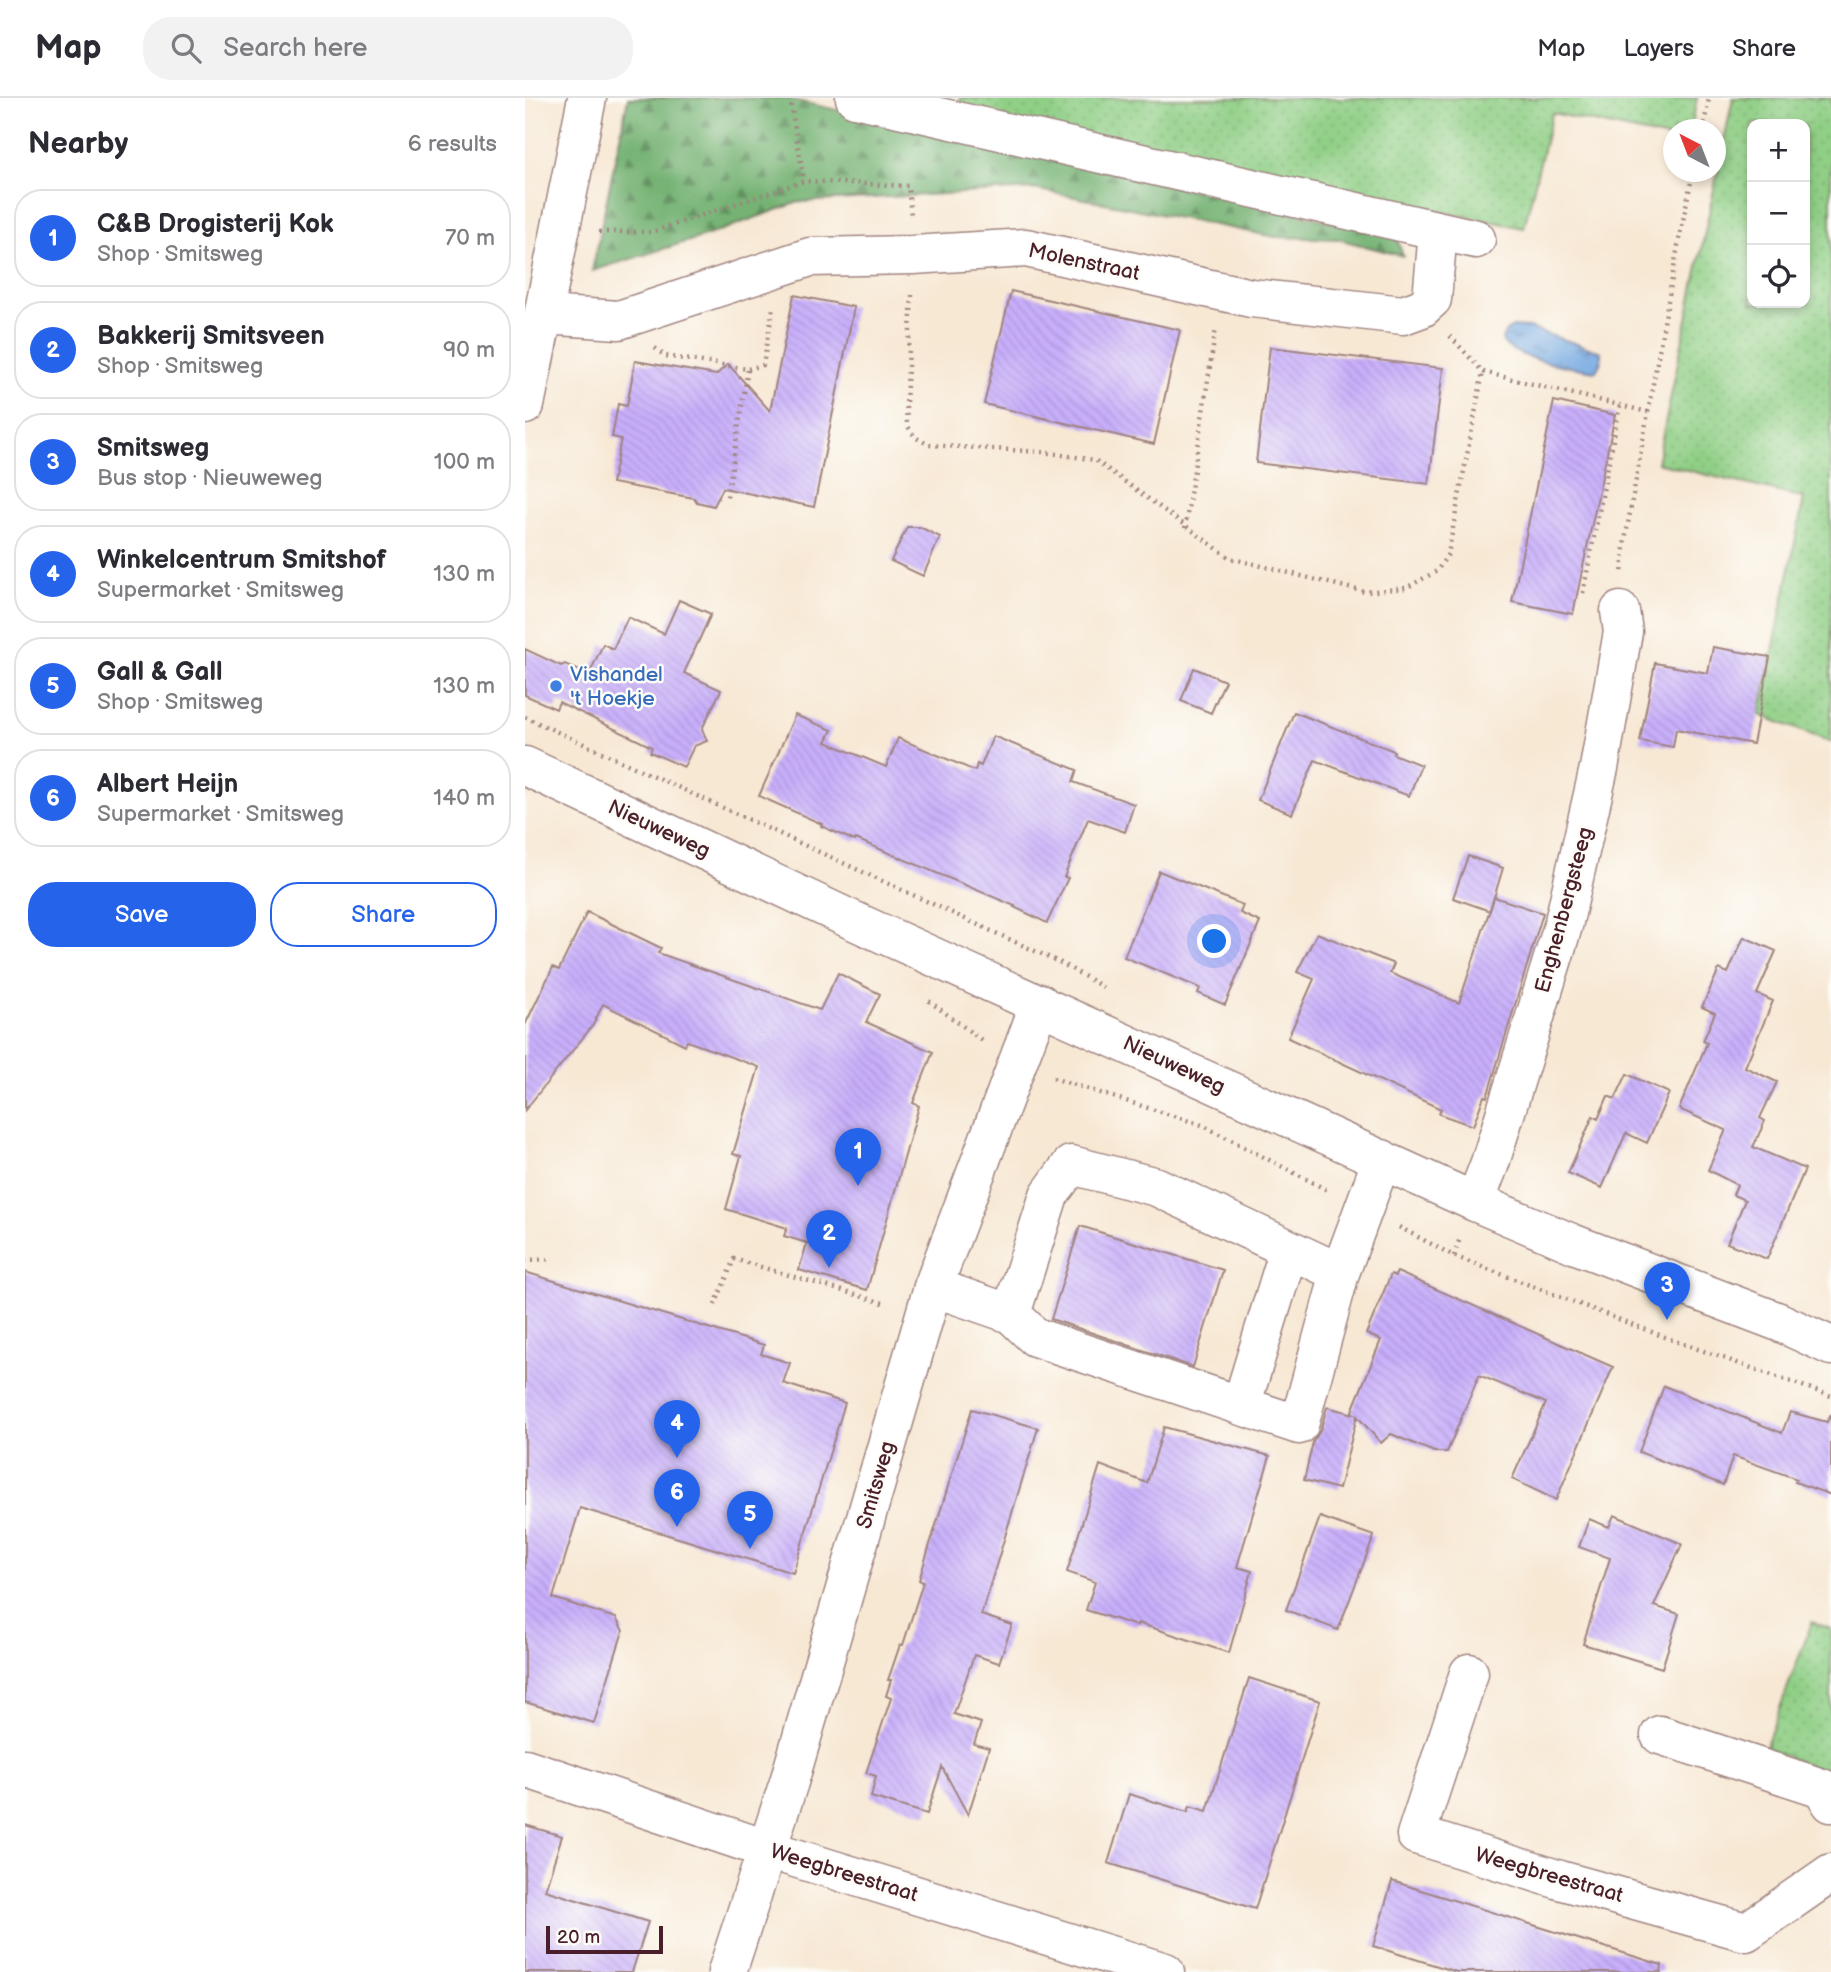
<!DOCTYPE html>
<html lang="en">
<head>
<meta charset="utf-8">
<style>
	:root { --surface:#fff; --page:#f2f2f3; --text:#2b2b33; --muted:#7c7c81; --line:#e1e1e2; --accent:#2563eb }
	body { margin:0; font-family:"Balsamiq Sans",sans-serif; background:var(--page); color:var(--text) }
	.controls { position:absolute; right:21px; top:21px; display:grid; overflow:hidden; border-radius:14px; box-shadow:0 4px 10px #0003 }
	.controls button { width:63px; height:63px; display:grid; place-items:center; padding:0; border:0; border-bottom:2px solid var(--line); background:var(--surface); color:var(--text); font:35px sans-serif }
	.compass { position:absolute; left:1138px; top:21px; width:63px; height:63px; border-radius:50%; background:var(--surface); box-shadow:0 4px 10px #0003; rotate:318deg }
	.scale { position:absolute; left:21px; bottom:18px; width:117px; box-sizing:border-box; padding-left:7px; border:4px solid #4a1f2b; border-top:0; font-size:19px; line-height:24px; white-space:nowrap; color:#4a1f2b; -webkit-text-stroke:5px #fdfcf7; paint-order:stroke }
	.you { position:absolute; left:690px; top:844px; width:24px; height:24px; margin:-18px; border:5px solid #fff; border-radius:50%; background:#1a73e8; box-shadow:0 0 0 10px #1a73e833 }
	.badge { display:grid; place-items:center; width:46px; height:46px; border-radius:50%; background:var(--accent); color:#fff; font-size:23px; font-weight:700 }
	.pin { position:absolute; translate:-50% -58px; filter:drop-shadow(0 2px 4px #0008) }
	.pin::after { content:''; position:absolute; top:37px; width:24px; height:21px; background:inherit; clip-path:polygon(0 0,100% 0,50% 100%) }
	.list { margin:0; padding:0; list-style:none }
	h2 { display:flex; justify-content:space-between; align-items:center; height:91px; margin:0; padding:0 28px; font-size:30px }
	h2 small { font-size:23px; font-weight:400; color:var(--muted) }
	.list li { display:grid; grid-template-columns:46px 1fr auto; gap:21px; align-items:center; box-sizing:border-box; height:98px; margin:0 14px 14px; padding:0 14px; border:2px solid var(--line); border-radius:28px }
	.list b { display:block; font-size:26px; white-space:nowrap }
	.list p { margin:0; font-size:23px; white-space:nowrap; color:var(--muted) }
	.list em { font-size:23px; font-style:normal; color:var(--muted) }
	.actions { display:flex; gap:14px; padding:21px 28px }
	.actions a { flex:1; padding:16px 0; border:2px solid var(--accent); border-radius:28px; text-align:center; font-size:24px; color:var(--accent) }
	.actions .main { background:var(--accent); color:#fff }
	.icon { flex:none; width:38px; height:38px; fill:none; stroke:currentColor; stroke-width:2; stroke-linecap:round; stroke-linejoin:round }
	.map { position:relative; flex:none; width:1306px; height:1874px; overflow:hidden }
	header { display:flex; align-items:center; gap:42px; box-sizing:border-box; height:98px; padding:0 35px; background:var(--surface); border-bottom:2px solid var(--line) }
	header strong { font-size:33px }
	nav { display:flex; gap:38px; margin-inline-start:auto; font-size:24px }
	.search { width:490px; height:63px; background:var(--page); display:flex; align-items:center; gap:18px; box-sizing:border-box; padding:0 24px; border-radius:28px; color:var(--muted); font-size:26px }
	main { display:flex }
	aside { flex:1; background:var(--surface) }
	.map>svg:first-child { display:block }
</style>
</head>
<body>
<header>
<strong>Map</strong>
<div class="search"><svg class="icon" aria-label="search" viewBox="0 0 24 24"><circle cx="10" cy="10" r="6"/><path d="M15 15l6 6"/></svg>Search here</div>
<nav><a>Map</a><a>Layers</a><a>Share</a></nav>
</header>
<main>
<aside>
<h2>Nearby<small>6 results</small></h2>
<ul class="list">
<li><span class="badge">1</span><div><b>C&amp;B Drogisterij Kok</b><p>Shop · Smitsweg</p></div><em>70 m</em></li>
<li><span class="badge">2</span><div><b>Bakkerij Smitsveen</b><p>Shop · Smitsweg</p></div><em>90 m</em></li>
<li><span class="badge">3</span><div><b>Smitsweg</b><p>Bus stop · Nieuweweg</p></div><em>100 m</em></li>
<li><span class="badge">4</span><div><b>Winkelcentrum Smitshof</b><p>Supermarket · Smitsweg</p></div><em>130 m</em></li>
<li><span class="badge">5</span><div><b>Gall &amp; Gall</b><p>Shop · Smitsweg</p></div><em>130 m</em></li>
<li><span class="badge">6</span><div><b>Albert Heijn</b><p>Supermarket · Smitsweg</p></div><em>140 m</em></li>
</ul>
<div class="actions"><a class="main">Save</a><a>Share</a></div>
</aside>
<div class="map">
<svg width="1306" height="1874" viewBox="0 0 1306 1874">
	<defs>
		<pattern id="grass-dots" width="8" height="8" patternUnits="userSpaceOnUse" patternTransform="scale(1.75)"><rect width="8" height="8" fill="#90cf86"/><path d="M2 2h.1M6 6h.1" fill="none" stroke="#7eb174" stroke-width="1.8" stroke-linecap="round"/></pattern>
		<pattern id="forest-firs" width="22" height="20" patternUnits="userSpaceOnUse" patternTransform="scale(1.75)"><rect width="22" height="20" fill="#74b273"/><path d="M5 1l3.5 6h-7zM16 11l3.5 6h-7z" fill="#61905f"/></pattern>
		<pattern id="water-ripples" width="26" height="14" patternUnits="userSpaceOnUse" patternTransform="scale(1.75)"><rect width="26" height="14" fill="#73a8e1"/><path d="M2 4q2-2 4 0t4 0M15 11q2-2 4 0t4 0" fill="none" stroke="#6088b7"/></pattern>
		<pattern id="building-back-hatch" width="6" height="6" patternUnits="userSpaceOnUse" patternTransform="scale(1.75)"><rect width="6" height="6" fill="#c8affb"/><path d="M-1 5l2 2M0 0l6 6M5-1l2 2" fill="none" stroke="#ad96d7"/></pattern>
	</defs>
	<rect width="100%" height="100%" fill="#fdfcf7"/>
	<filter id="ink" filterUnits="userSpaceOnUse"><feTurbulence type="fractalNoise" baseFrequency=".0143" numOctaves="2"/><feDisplacementMap in="SourceGraphic" scale="14" xChannelSelector="R" yChannelSelector="G"/><feConvolveMatrix kernelMatrix="1 2 1 2 8 2 1 2 1" color-interpolation-filters="sRGB"/></filter>
	<filter id="wash" filterUnits="userSpaceOnUse"><feTurbulence type="fractalNoise" baseFrequency=".00686" numOctaves="4" result="noise"/><feDisplacementMap in="SourceGraphic" scale="28" xChannelSelector="R" yChannelSelector="G"/><feGaussianBlur stdDeviation="1.57" result="paint"/><feColorMatrix in="noise" values="0 0 0 0 0 0 0 0 0 0 0 0 0 0 0 0 0 1.4 0 .05"/><feComposite in="paint" operator="in"/></filter>
	<g filter="url(#wash)">
		<rect width="100%" height="100%" fill="#f7e8d4"/>
		<!-- grass -->
		<path fill="url(#grass-dots)" stroke="#6d7758" stroke-width="2" fill-rule="evenodd" d="M 435,0 L 1172,0 L 1166,31 L 1148,32 L 1148,41 L 1027,15 L 999,130 L 432,16 Z
			M 1208,0 L 1306,0 L 1306,644 L 1235,617 L 1279,400 L 1132,365 ZM 1280,26 L 1280,205 L 1227,205 L 1227,26 Z
			M 1287,1524 L 1306,1531 L 1306,1677 L 1240,1650 Z"/>
		<!-- forest -->
		<path fill="url(#forest-firs)" stroke="#5f684f" stroke-width="2" d="M 103,0 L 259,0 L 871,138 L 878,158 L 813,141 L 750,139 L 509,91 L 274,104 L 180,138 L 67,173 Z"/>
		<!-- water -->
		<path fill="url(#water-ripples)" stroke="#5e6486" stroke-width="2" d="M 988,229 L 1004,230 L 1076,254 L 1076,264 L 1071,273 C 1052,270 982,261 977,241 L 981,233 Z"/>
		<g id="blocks">
			<!-- building -->
			<path fill="url(#building-back-hatch)" d="M 486,193 L 655,232 L 629,346 L 459,306 Z
				M 269,197 L 329,209 L 289,409 L 198,390 L 189,408 L 172,404 L 169,400 L 87,385 L 96,341 L 87,339 L 93,306 L 102,308 L 110,263 L 191,277 L 203,266 L 245,313 Z
				M 745,249 L 918,270 L 904,386 L 731,365 Z
				M 1029,303 L 1090,317 L 1048,516 L 987,504 Z
				M 382,429 L 395,429 L 415,439 L 398,478 L 366,463 Z
				M 154,502 L 186,516 L 159,575 L 196,592 L 177,631 L 182,643 L 169,648 L 159,669 L 125,654 L 127,649 L 34,604 L 31,611 L 0,597 L 0,551 L 36,568 L 40,566 L 64,577 L 78,546 L 88,551 L 103,519 L 139,536 Z
				M 1188,549 L 1245,559 L 1228,646 L 1151,631 L 1148,649 L 1115,643 L 1130,565 L 1183,575 Z
				M 669,570 L 700,583 L 686,615 L 656,603 Z
				M 769,614 L 869,653 L 868,656 L 896,667 L 884,698 L 790,662 L 767,716 L 733,702 Z
				M 270,617 L 307,632 L 301,644 L 361,669 L 373,640 L 450,673 L 452,666 L 456,668 L 468,638 L 552,672 L 548,684 L 609,706 L 600,734 L 563,721 L 539,779 L 543,780 L 522,825 L 489,809 L 490,808 L 331,741 L 330,743 L 296,728 L 297,726 L 234,698 Z
				M 943,758 L 978,770 L 965,813 L 928,800 Z
				M 634,773 L 718,807 L 715,815 L 735,824 L 700,907 L 673,895 L 675,890 L 599,859 Z
				M 969,799 L 1018,815 L 962,999 L 959,998 L 948,1028 L 914,1016 L 916,1011 L 763,940 L 789,881 L 772,874 L 792,835 L 869,866 L 865,875 L 934,905 Z
				M 62,814 L 136,850 L 133,855 L 295,912 L 313,875 L 355,896 L 341,924 L 408,954 L 388,1005 L 394,1008 L 342,1192 L 274,1172 L 282,1145 L 259,1138 L 262,1130 L 201,1111 L 216,1058 L 208,1056 L 234,969 L 162,943 L 160,947 L 78,906 L 68,927 L 0,1012 L 0,927 L 28,869 L 34,872 Z
				M 1219,839 L 1251,853 L 1232,896 L 1248,903 L 1220,969 L 1252,984 L 1235,1020 L 1240,1023 L 1228,1049 L 1280,1071 L 1242,1161 L 1202,1145 L 1220,1102 L 1208,1097 L 1212,1087 L 1183,1072 L 1201,1032 L 1154,1011 L 1182,945 L 1178,943 L 1190,915 L 1177,909 L 1194,871 L 1203,875 Z
				M 1102,976 L 1144,995 L 1122,1045 L 1101,1035 L 1077,1090 L 1043,1075 L 1068,1018 L 1073,1021 L 1083,998 L 1090,1001 Z
				M 555,1128 L 698,1172 L 668,1269 L 526,1221 Z
				M 0,1174 L 239,1247 L 236,1256 L 265,1265 L 258,1285 L 320,1305 L 268,1475 L 55,1410 L 28,1500 L 91,1520 L 98,1533 L 69,1625 L 0,1604 Z
				M 872,1174 L 1088,1269 L 1031,1402 L 987,1381 L 1021,1305 L 954,1277 L 922,1354 L 909,1354 L 866,1336 L 856,1345 L 832,1318 L 814,1391 L 779,1382 L 788,1344 L 795,1333 L 802,1309 L 829,1316 L 827,1313 L 856,1242 L 841,1236 L 866,1176 L 870,1178 Z
				M 1139,1288 L 1257,1335 L 1265,1314 L 1302,1324 L 1306,1316 L 1306,1397 L 1270,1384 L 1272,1381 L 1208,1358 L 1198,1387 L 1114,1354 Z
				M 447,1311 L 513,1330 L 456,1517 L 487,1527 L 474,1565 L 449,1557 L 429,1616 L 456,1625 L 449,1646 L 464,1650 L 443,1717 L 417,1669 L 402,1716 L 346,1699 L 351,1678 L 341,1675 L 366,1600 L 361,1598 L 366,1582 L 363,1582 L 375,1547 L 378,1547 L 398,1484 L 394,1482 Z
				M 639,1329 L 745,1358 L 712,1469 L 727,1473 L 704,1555 L 613,1525 L 612,1528 L 561,1512 L 570,1484 L 542,1474 L 575,1367 L 622,1385 Z
				M 1089,1417 L 1157,1446 L 1129,1508 L 1154,1516 L 1137,1570 L 1058,1546 L 1085,1460 L 1054,1449 L 1064,1421 L 1084,1429 Z
				M 795,1419 L 849,1438 L 813,1532 L 761,1512 Z
				M 724,1580 L 795,1603 L 730,1811 L 583,1765 L 604,1696 L 663,1714 L 665,1708 L 682,1713 Z
				M 0,1727 L 37,1738 L 20,1792 L 123,1824 L 107,1874 L 0,1874 Z
				M 867,1783 L 1137,1867 L 1136,1874 L 932,1874 L 848,1848 Z"/>
		</g>
	</g>
	<g filter="url(#ink)">
		<use href="#blocks" fill-opacity="0" stroke="#a08480" stroke-width="2"/>
		<g fill="none" stroke-linecap="round" stroke-linejoin="round">
			<defs>
				<path id="minor" d="M 330,0 L 951,141
					M 19,217 L 94,222 L 285,159 L 388,157 L 501,150 L 726,200 L 878,217 L 897,210 L 907,201 L 913,134
					M 0,307 L 62,0
					M 0,668 L 325,821 L 950,1104 L 1049,1146 L 1254,1224 L 1306,1248
					M 950,1104 L 965,1065 L 1038,828 L 1074,670 L 1098,534 L 1095,513
					M 408,1189 L 486,1216 L 524,1097 L 546,1067 L 632,1089 L 815,1175
					M 486,1216 L 510,1239 L 774,1327 L 815,1175 L 857,1061
					M 716,1308 L 764,1151
					M 944,1575 L 891,1737 L 1035,1782 L 1221,1834 L 1306,1775
					M 1135,1637 L 1297,1690 L 1306,1705
					M 0,1670 L 241,1751 L 640,1874
					M 202,1874 L 264,1684 L 408,1189 L 515,905"/>
			</defs>
			<!-- minor casing -->
			<use href="#minor" stroke="#a08480" stroke-width="41"/>
			<!-- path -->
			<path stroke="#a08480" stroke-width="4.5" stroke-dasharray="2 5" stroke-linecap="butt" d="M 265,0 L 279,83
				M 1178,32 L 1184,0
				M 74,134 L 127,134 L 279,83 L 383,88 L 386,118
				M 387,197 L 381,305 L 382,327 L 390,339 L 404,347 L 518,354 L 570,362 L 705,460 L 840,494 L 881,490 L 912,473 L 923,456 L 958,274
				M 925,238 L 958,274 L 1123,314 L 1099,448 L 1097,477
				M 130,250 L 140,258 L 223,271 L 202,399
				M 223,271 L 238,267 L 248,211
				M 1123,314 L 1154,142 L 1168,74
				M 660,430 L 691,230
				M 1058,495 L 1095,307
				M 0,619 L 534,864 L 578,889
				M 404,903 L 459,944
				M 528,980 L 677,1027 L 804,1093
				M 874,1129 L 929,1158 L 1153,1244 L 1306,1298
				M 929,1158 L 935,1140
				M 0,1162 L 28,1161
				M 190,1207 L 209,1161 L 362,1206"/>
			<!-- minor -->
			<use href="#minor" stroke="#fff" stroke-width="38"/>
		</g>
	</g>
	<!-- markers -->
	<circle fill="#3f7fe0" stroke="#fdfcf7" stroke-width="2.5" cx="31" cy="588" r="7"/>
	<g text-anchor="middle" dominant-baseline="central" stroke-width="5" stroke-linejoin="round" paint-order="stroke">
		<!-- street labels -->
		<g font-size="21" fill="#4a1f2b" stroke="#fdfcf7">
			<text transform="translate(559 164) rotate(12)">Molenstraat</text>
			<text transform="translate(134 731) rotate(25)">Nieuweweg</text>
			<text transform="translate(1039 812) rotate(-75)">Enghenbergsteeg</text>
			<text transform="translate(649 967) rotate(25)">Nieuweweg</text>
			<text transform="translate(351 1387) rotate(-74)">Smitsweg</text>
			<text transform="translate(319 1775) rotate(17)">Weegbreestraat</text>
			<text transform="translate(1024 1777) rotate(16)">Weegbreestraat</text>
		</g>
		<!-- shop labels -->
		<g font-size="21" fill="#366cbe" stroke="#fdfcf7" text-anchor="start">
			<text x="45" y="576">Vishandel<tspan x="45" dy="24">'t Hoekje</tspan></text>
		</g>
	</g>
</svg>
<div class="controls">
<button>+</button>
<button>−</button>
<button><svg class="icon" aria-label="locate" viewBox="0 0 24 24"><circle cx="12" cy="12" r="6"/><path d="M12 2v4M12 18v4M2 12h4M18 12h4"/></svg></button>
</div>
<svg class="compass" viewBox="-18 -18 36 36"><path d="M0-13l5 13h-10z" fill="#e53935"/><path d="M0 13l5-13h-10z" fill="#7c7c81"/></svg>
<div class="scale">20 m</div>
<div class="you"></div>
<div class="pin badge" style="left:333px;top:1088px">1</div>
<div class="pin badge" style="left:304px;top:1170px">2</div>
<div class="pin badge" style="left:1142px;top:1222px">3</div>
<div class="pin badge" style="left:152px;top:1360px">4</div>
<div class="pin badge" style="left:225px;top:1451px">5</div>
<div class="pin badge" style="left:152px;top:1429px">6</div>
</div>
</main>
</body>
</html>
